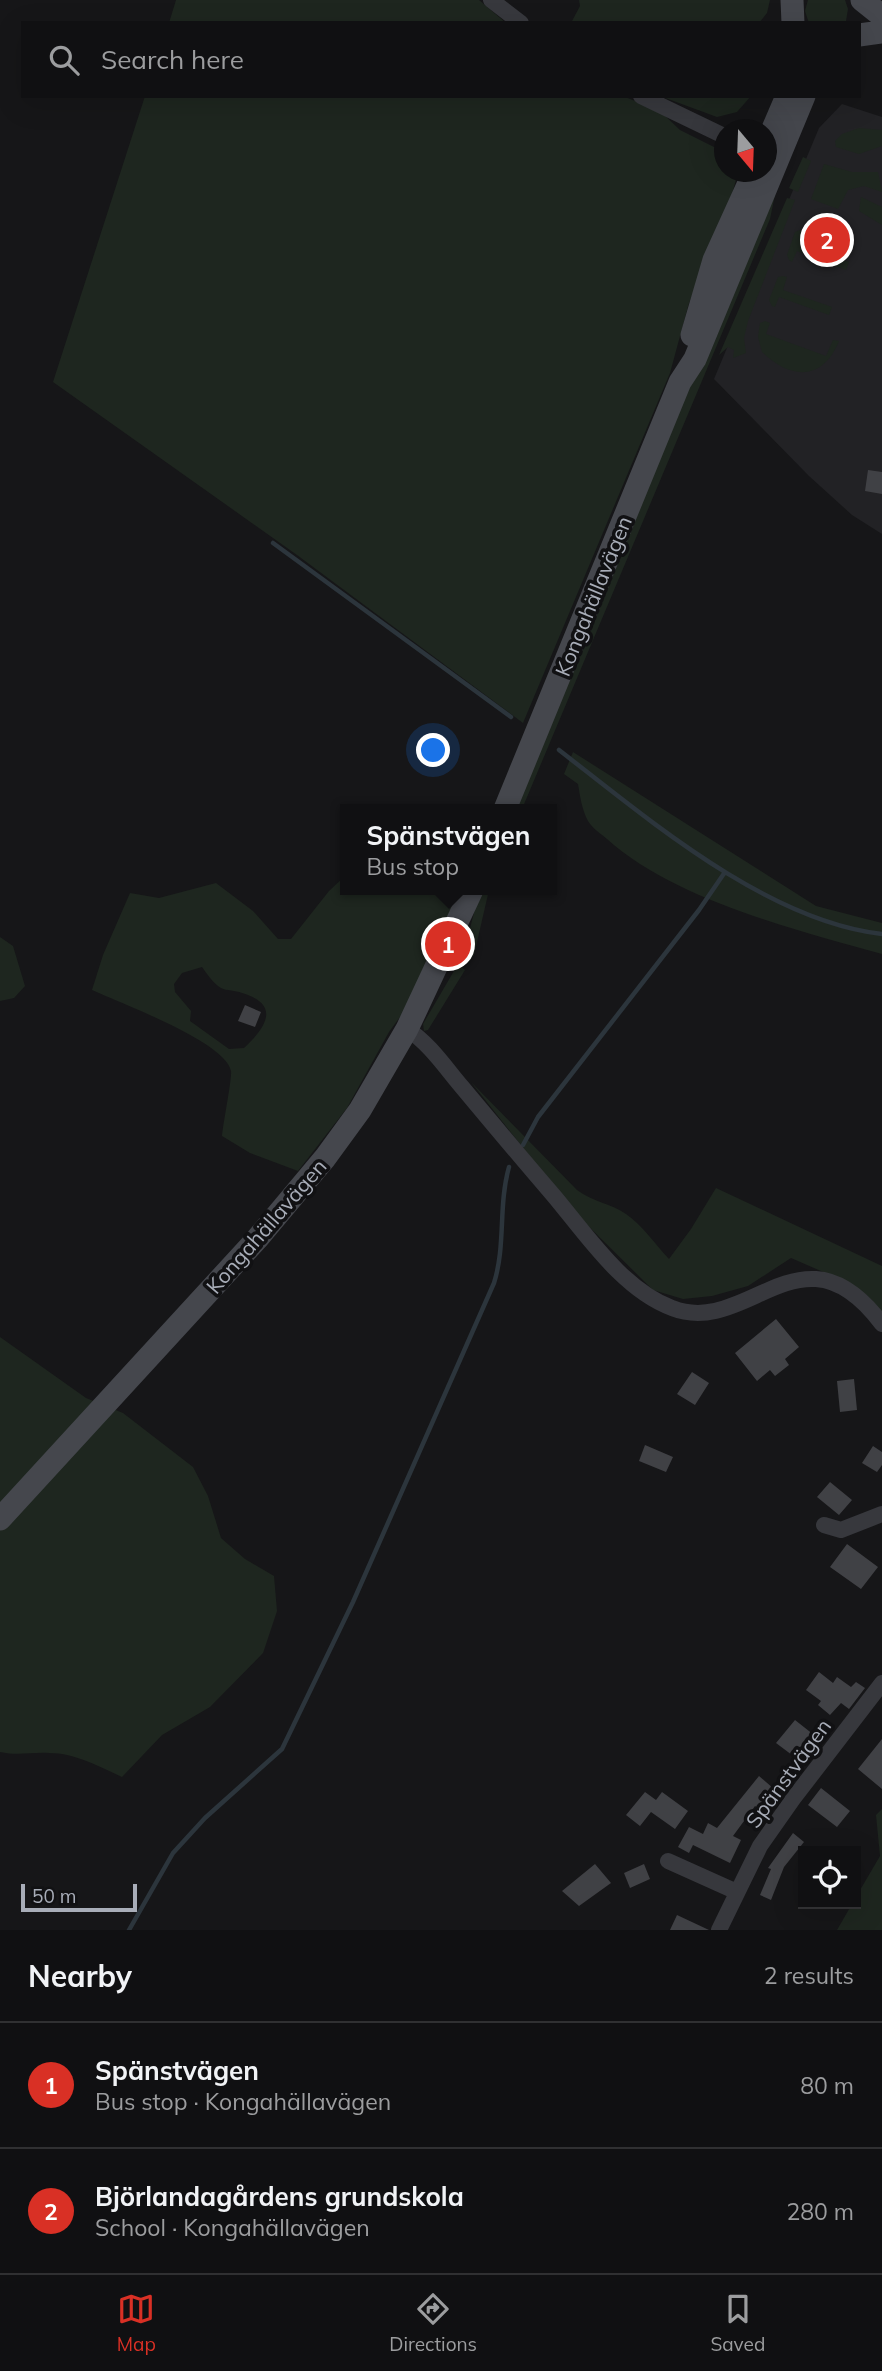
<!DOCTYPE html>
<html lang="en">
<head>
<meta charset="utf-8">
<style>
	:root { --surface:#101012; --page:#19191b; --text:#f1f3f6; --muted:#9c9d9f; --line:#303032; --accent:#d93025 }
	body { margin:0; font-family:Mulish,sans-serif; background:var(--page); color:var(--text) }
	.controls { position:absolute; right:21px; bottom:21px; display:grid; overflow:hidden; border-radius:0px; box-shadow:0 7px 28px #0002 }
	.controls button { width:63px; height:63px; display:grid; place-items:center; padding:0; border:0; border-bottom:2px solid var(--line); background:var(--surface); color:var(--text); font:35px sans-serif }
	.compass { position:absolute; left:714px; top:119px; width:63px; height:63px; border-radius:50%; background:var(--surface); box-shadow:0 7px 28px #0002; rotate:161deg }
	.scale { position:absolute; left:21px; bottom:18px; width:116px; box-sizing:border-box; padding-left:7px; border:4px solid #a8adb8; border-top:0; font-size:19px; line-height:24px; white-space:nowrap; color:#a8adb8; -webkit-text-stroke:5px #111113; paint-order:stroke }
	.you { position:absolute; left:434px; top:751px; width:24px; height:24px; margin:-18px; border:5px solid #fff; border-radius:50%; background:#1a73e8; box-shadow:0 0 0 10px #1a73e833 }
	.badge { display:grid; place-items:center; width:46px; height:46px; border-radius:50%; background:var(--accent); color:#fff; font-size:23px; font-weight:700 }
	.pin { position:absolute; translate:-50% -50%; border:4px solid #fff; box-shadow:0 2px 7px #0006 }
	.popup { position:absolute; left:340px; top:804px; width:217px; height:91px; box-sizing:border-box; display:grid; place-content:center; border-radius:0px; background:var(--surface); filter:drop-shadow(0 2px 5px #0005); font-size:23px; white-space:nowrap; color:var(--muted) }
	.popup b { font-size:26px; color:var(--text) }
	.popup::after { content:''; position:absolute; left:50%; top:100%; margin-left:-14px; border:14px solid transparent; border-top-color:var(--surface) }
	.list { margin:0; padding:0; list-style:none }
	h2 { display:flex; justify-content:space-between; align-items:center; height:91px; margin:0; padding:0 28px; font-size:30px }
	h2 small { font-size:23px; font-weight:400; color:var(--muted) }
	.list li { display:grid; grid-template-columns:46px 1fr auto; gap:21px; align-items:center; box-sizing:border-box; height:126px; padding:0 28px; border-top:2px solid var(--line) }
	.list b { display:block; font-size:26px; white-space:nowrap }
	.list p { margin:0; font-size:23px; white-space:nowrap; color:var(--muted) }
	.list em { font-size:23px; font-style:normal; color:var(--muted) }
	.icon { flex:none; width:38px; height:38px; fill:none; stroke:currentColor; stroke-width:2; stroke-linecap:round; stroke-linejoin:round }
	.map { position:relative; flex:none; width:882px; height:1930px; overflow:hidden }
	.search { position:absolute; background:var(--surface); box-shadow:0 7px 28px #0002; left:21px; right:21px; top:21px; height:77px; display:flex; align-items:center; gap:18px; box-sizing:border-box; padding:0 24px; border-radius:0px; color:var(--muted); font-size:26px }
	.sheet { height:343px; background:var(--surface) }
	nav { display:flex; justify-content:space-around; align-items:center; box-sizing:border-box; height:98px; border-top:2px solid var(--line); background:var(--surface); font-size:19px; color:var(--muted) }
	nav a { display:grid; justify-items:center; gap:4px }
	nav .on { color:var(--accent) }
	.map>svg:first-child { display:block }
</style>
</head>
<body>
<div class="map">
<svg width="882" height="1930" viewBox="0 0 882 1930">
	<rect width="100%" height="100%" fill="#161618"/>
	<!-- built -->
	<path fill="#222225" d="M 842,104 L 882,117 L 882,534 L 852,515 L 809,476 L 714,379 L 819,128 Z"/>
	<!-- green -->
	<path fill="#1e261f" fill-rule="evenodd" d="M 176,0 L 479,0 L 506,23 L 169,23 Z
		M 579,0 L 770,0 L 767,13 L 759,23 L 571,23 L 580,6 Z
		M 808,0 L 845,0 L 848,9 L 846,21 L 809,23 L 805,11 Z
		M 145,96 L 623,96 L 661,112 L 680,130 L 724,152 L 724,172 L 738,172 L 731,198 L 689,303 L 670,373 L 523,723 L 297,555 L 53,382 Z
		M 660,96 L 751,96 L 737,112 L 717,117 Z
		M 859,128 L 882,130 L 882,146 L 859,154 L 836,147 L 835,141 L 842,134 Z
		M 803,157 L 811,161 L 798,192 L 789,188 Z
		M 824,164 L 852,172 L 878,172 L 882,192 L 864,186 L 848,190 L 838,209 L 811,199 Z
		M 776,190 L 770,219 L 522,809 L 514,809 L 654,466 Z
		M 861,197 L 882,207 L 882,225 L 859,211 Z
		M 787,198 L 795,200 L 748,321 L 744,338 L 746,353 L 733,358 L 734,350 L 728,347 L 719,355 Z
		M 800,230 L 804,232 L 800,244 L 849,262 L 846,270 L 797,251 L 792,262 L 789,260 L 787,255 L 795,232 Z
		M 783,276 L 787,277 L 783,290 L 832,307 L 829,315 L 779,297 L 775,307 L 772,306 L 769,300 L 778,277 Z
		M 765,321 L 770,323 L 766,334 L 826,356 L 833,340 L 839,341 C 823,381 791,380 762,352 L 758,337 L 760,323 Z
		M 573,752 L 816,906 L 882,923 L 882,954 C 796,930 673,899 607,839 C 601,834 592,828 588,821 C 582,810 580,796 578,784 L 564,774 Z
		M 345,876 L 345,890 L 462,890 L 408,1006 L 389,1032 L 347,1108 L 298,1171 L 250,1153 L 222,1136 C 223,1124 232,1079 231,1071 C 226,1042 120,1003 92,990 L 103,955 L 130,893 L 159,898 L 216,883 L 253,911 L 278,939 L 291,939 L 329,891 ZM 202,967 C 207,974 214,984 221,988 C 227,991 235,990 242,993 C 282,1005 265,1028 244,1048 L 229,1049 L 190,1021 L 191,1011 L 175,992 L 174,984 L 182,973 Z
		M 480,890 L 489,890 L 474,955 L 468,963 L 469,932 Z
		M 0,937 L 13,946 L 25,986 L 14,998 L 0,1001 Z
		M 458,964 L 465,970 L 428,1030 L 424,1031 L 423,1024 Z
		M 471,1082 L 577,1190 C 593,1202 610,1203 626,1214 C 642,1225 655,1244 669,1259 L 691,1229 L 716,1188 L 882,1266 L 882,1313 L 837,1278 L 791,1258 L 748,1286 L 712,1296 L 683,1299 L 653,1290 L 574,1212 Z
		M 0,1337 L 86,1398 L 123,1413 L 193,1467 L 208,1496 L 221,1538 L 245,1559 L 274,1576 L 277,1611 L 263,1653 L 210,1707 L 162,1735 L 122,1777 C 100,1767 75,1753 49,1753 C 31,1752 18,1756 0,1752 Z
		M 882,1809 L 882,1930 L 837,1930 L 852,1904 L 856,1904 L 856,1897 L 880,1856 L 876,1815 Z"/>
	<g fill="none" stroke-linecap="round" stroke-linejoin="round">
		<!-- stream -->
		<path stroke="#2c353c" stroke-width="4.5" d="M 273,543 L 511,717
			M 559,750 C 648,819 767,921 882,934
			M 523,1145 L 538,1117 L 699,910 L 725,872
			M 129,1930 L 173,1853 L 205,1818 L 282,1749 L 353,1602 L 494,1283 C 506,1245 498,1206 509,1167"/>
	</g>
	<!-- building -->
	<path fill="#404145" d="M 868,470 L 882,472 L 882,494 L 865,491 Z
		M 245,1005 L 261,1012 L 255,1027 L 238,1021 Z
		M 776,1319 L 799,1347 L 785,1359 L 789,1365 L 775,1376 L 770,1370 L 757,1381 L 735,1353 Z
		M 692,1372 L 709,1383 L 695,1405 L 677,1394 Z
		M 854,1379 L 857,1410 L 840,1412 L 837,1381 Z
		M 645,1445 L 673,1457 L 666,1472 L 639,1461 Z
		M 873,1446 L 882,1452 L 882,1465 L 877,1472 L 862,1463 Z
		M 830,1482 L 852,1500 L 839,1515 L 817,1497 Z
		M 847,1544 L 878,1567 L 861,1589 L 830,1567 Z
		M 819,1672 L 833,1683 L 837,1677 L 851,1687 L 856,1682 L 865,1688 L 849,1709 L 841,1703 L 830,1715 L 818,1705 L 821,1701 L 806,1690 Z
		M 795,1720 L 814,1735 L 796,1758 L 776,1743 Z
		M 882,1739 L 882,1789 L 858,1769 Z
		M 759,1776 L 774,1789 L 758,1808 L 755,1806 L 733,1836 L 741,1840 L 730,1863 L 693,1845 L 689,1853 L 678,1847 L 689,1827 L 703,1834 L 708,1823 L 717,1828 Z
		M 821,1788 L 850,1811 L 837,1827 L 808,1805 Z
		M 645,1792 L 656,1800 L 662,1792 L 688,1811 L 675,1829 L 651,1812 L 640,1826 L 626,1815 Z
		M 793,1833 L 804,1842 L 784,1867 L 771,1900 L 760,1895 L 771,1869 L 768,1868 Z
		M 595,1864 L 611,1883 L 579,1906 L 562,1891 Z
		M 644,1864 L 650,1879 L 630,1888 L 624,1873 Z
		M 677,1915 L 709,1930 L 670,1930 Z"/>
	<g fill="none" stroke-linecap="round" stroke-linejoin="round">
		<!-- street -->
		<path stroke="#37383d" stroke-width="16" d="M 491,0 L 521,23
			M 641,96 L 724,136
			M 407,1029 C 429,1043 445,1067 462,1087 C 492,1123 523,1160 554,1196 C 586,1234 623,1290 672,1308 C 748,1338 802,1217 882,1324
			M 824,1525 L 841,1530 L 882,1514
			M 668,1861 L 737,1892
			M 719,1930 L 760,1846 L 793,1799 L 882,1683"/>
		<!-- secondary -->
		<path stroke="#45474d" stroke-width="23" d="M 792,0 L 793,23
			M 862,0 L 882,16
			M 859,35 L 882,32
			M 766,145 L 787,96
			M 692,335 L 714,260 L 754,172
			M 505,809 L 680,382 L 695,359 L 804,96
			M 0,1519 L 257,1239 L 325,1158 L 360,1110 L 407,1029 L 472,890"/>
	</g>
	<g text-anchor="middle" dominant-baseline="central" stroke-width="7" stroke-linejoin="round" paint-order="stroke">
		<!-- street labels -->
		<g font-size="21" fill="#a8adb8" stroke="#111113">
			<text transform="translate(593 596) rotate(-68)">Kongahällavägen</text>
			<text transform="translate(266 1226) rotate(-49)">Kongahällavägen</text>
			<text transform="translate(788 1773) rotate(-54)">Spänstvägen</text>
		</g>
	</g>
</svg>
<div class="controls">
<button><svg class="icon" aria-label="locate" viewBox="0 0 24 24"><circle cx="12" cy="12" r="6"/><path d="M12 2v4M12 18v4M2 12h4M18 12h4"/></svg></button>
</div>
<svg class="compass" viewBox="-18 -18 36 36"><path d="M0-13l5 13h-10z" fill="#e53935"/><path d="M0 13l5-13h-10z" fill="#9c9d9f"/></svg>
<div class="scale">50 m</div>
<div class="you"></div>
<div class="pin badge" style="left:448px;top:944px">1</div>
<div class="popup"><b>Spänstvägen</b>Bus stop</div>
<div class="pin badge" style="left:827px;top:240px">2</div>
<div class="search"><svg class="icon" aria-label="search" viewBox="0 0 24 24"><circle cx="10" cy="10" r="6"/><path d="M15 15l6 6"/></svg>Search here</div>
</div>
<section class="sheet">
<h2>Nearby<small>2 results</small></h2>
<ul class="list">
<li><span class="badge">1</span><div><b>Spänstvägen</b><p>Bus stop · Kongahällavägen</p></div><em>80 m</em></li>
<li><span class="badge">2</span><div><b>Björlandagårdens grundskola</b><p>School · Kongahällavägen</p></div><em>280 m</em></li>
</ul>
</section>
<nav>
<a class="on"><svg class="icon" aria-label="map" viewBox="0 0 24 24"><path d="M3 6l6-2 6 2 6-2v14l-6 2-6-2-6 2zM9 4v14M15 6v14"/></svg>Map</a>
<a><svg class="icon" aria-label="directions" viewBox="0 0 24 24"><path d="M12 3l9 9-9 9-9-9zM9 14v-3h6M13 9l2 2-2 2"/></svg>Directions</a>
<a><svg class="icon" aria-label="saved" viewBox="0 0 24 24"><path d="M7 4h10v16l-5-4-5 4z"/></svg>Saved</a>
</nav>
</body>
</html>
